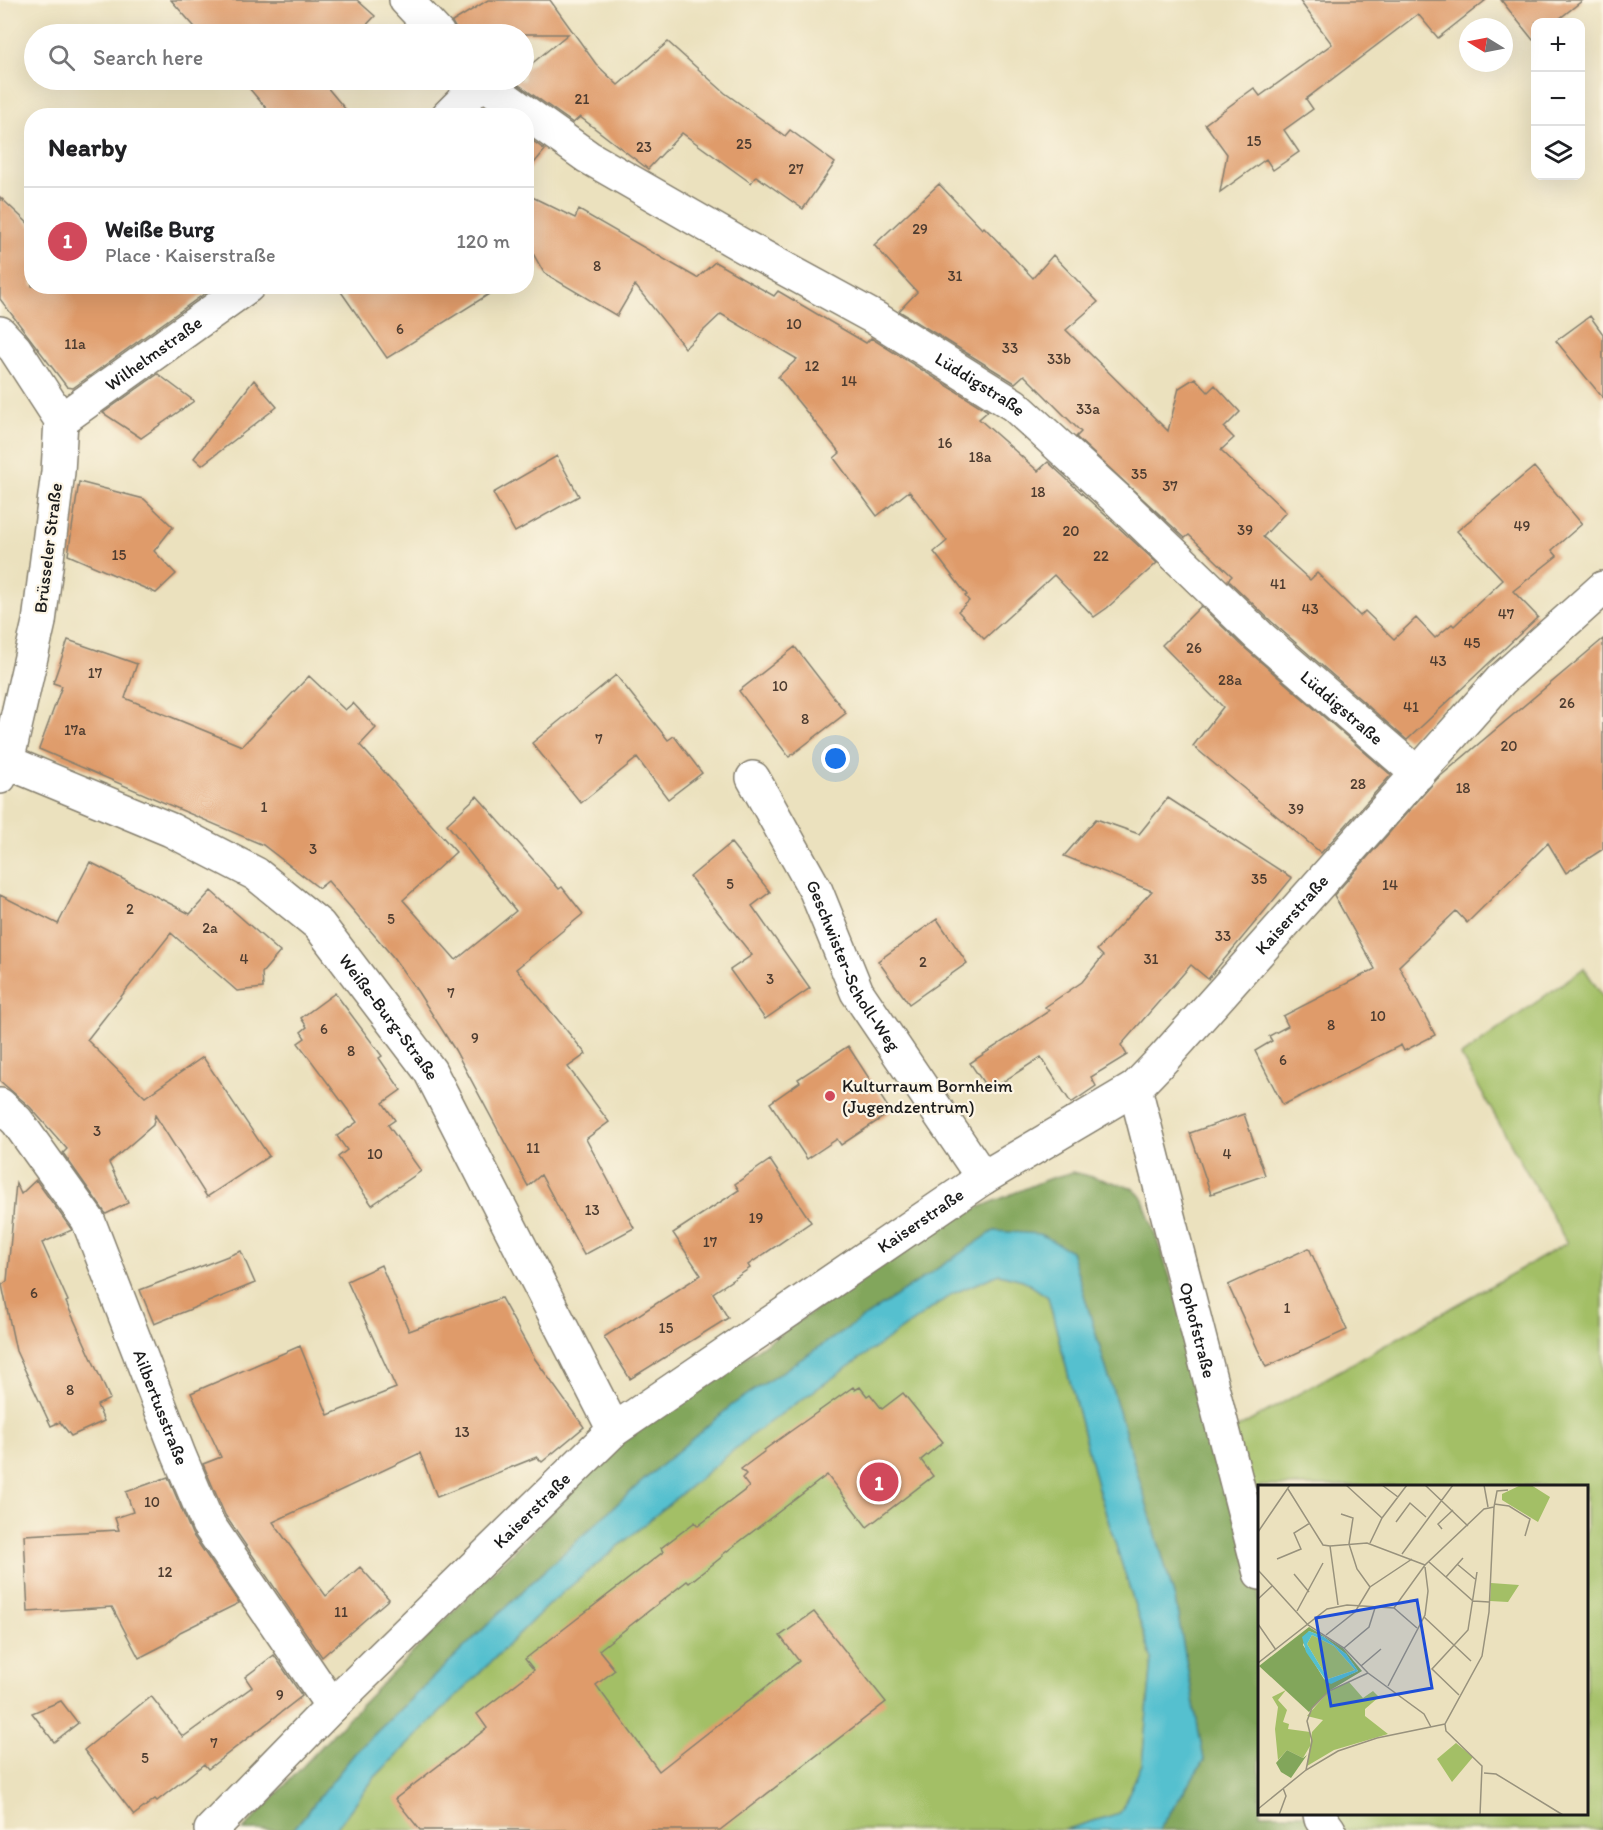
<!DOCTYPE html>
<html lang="en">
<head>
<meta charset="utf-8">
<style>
	:root { --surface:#fff; --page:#f6f6f6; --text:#202124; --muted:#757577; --line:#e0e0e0; --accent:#d1495b }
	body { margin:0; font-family:Itim,sans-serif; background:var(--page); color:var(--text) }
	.controls { position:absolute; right:18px; top:18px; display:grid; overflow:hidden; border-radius:12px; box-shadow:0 6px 24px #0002 }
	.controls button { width:54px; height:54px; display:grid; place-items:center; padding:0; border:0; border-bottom:2px solid var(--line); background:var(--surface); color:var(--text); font:30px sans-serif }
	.compass { position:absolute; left:1459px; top:18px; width:54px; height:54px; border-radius:50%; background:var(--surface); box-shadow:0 6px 24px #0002; rotate:280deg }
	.you { position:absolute; left:836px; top:759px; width:21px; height:21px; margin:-15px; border:4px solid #fff; border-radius:50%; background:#1a73e8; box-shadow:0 0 0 9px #1a73e833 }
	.badge { display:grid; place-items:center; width:39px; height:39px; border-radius:50%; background:var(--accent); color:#fff; font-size:20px; font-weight:700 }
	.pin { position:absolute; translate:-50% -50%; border:3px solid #fff; box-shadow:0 2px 6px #0006 }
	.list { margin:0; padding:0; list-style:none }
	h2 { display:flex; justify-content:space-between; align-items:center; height:78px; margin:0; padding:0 24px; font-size:26px }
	h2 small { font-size:20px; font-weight:400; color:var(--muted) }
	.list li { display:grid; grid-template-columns:39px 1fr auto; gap:18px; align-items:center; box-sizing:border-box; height:108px; padding:0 24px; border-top:2px solid var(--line) }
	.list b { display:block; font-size:22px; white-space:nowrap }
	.list p { margin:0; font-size:20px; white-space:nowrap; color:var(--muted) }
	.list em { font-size:20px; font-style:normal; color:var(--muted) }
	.icon { flex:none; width:33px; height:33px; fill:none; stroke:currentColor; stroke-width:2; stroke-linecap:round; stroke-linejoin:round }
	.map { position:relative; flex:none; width:1603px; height:1830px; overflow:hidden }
	.search { position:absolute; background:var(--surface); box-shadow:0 6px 24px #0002; left:24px; top:24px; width:510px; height:66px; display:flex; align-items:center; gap:15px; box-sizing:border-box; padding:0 21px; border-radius:33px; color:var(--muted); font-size:22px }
	.panel { position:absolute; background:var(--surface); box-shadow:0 6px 24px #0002; left:24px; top:108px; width:510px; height:186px; border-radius:24px }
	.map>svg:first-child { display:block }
</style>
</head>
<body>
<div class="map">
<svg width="1603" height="1830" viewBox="0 0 1603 1830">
	<rect width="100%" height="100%" fill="#fcf5e5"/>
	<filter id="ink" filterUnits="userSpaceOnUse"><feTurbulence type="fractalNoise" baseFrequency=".0167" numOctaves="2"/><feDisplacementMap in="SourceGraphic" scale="12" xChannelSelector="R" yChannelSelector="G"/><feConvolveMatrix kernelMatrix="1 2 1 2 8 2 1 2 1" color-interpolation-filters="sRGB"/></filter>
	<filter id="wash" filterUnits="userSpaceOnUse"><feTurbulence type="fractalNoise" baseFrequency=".008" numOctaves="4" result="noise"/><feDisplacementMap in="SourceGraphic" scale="24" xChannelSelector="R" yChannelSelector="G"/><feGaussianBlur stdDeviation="1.35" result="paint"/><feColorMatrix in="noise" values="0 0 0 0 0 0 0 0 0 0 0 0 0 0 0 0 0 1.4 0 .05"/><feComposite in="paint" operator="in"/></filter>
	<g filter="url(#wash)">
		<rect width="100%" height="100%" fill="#ebe1be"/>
		<!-- green -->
		<path fill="#a3bf66" stroke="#606e41" stroke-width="1.5" d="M 1584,968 L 1603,997 L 1603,1830 L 1329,1830 L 1320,1814 L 1586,1814 L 1586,1486 L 1260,1486 L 1259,1573 L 1225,1435 L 1567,1243 L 1461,1056 Z
			M 998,1274 L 1023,1280 L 1048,1297 L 1097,1485 L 1152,1660 L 1142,1764 L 1120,1813 L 1065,1830 L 335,1830 L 375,1777 L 548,1605 L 754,1433 L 952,1294 Z"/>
		<!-- forest -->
		<path fill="#82a65b" stroke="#4f613c" stroke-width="1.5" d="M 1073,1172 L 1131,1187 L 1142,1197 L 1225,1435 L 1259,1573 L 1260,1814 L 1320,1814 L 1329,1830 L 1159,1830 L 1204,1760 L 1175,1599 L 1071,1251 L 994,1231 L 732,1405 L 638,1485 L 532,1582 L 355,1753 L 293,1830 L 243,1830 L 353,1713 L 619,1444 L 944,1222 L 1048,1179 Z"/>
		<!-- water -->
		<path fill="#54c0cf" stroke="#386e76" stroke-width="1.5" d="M 994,1231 L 1040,1234 L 1071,1251 L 1175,1599 L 1204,1760 L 1159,1830 L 1065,1830 L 1120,1813 L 1142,1764 L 1152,1660 L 1097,1485 L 1048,1297 L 1023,1280 L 999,1274 L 952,1294 L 754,1433 L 548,1605 L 375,1777 L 335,1830 L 293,1830 L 355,1753 L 532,1582 L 638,1485 L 732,1405 Z"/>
		<g id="blocks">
			<!-- building -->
			<path fill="#df9b6b" d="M 171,0 L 357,0 L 375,16 L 358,34 L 201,34 Z
				M 488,0 L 550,0 L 596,64 L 618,85 L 668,42 L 725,93 L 785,136 L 790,130 L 835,163 L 803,209 L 756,176 L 751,183 L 682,133 L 648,169 L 580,117 L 573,123 L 512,80 L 524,80 L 524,70 L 568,34 L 456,34 L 456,29 L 452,22 Z
				M 1299,0 L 1486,0 L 1438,38 L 1418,14 L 1306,99 L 1313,109 L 1284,130 L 1299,152 L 1273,170 L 1266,159 L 1220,192 L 1227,154 L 1205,124 L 1254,88 L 1260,96 L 1332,44 Z
				M 1501,0 L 1583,0 L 1555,22 L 1536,22 L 1536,38 L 1533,40 Z
				M 242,80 L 321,80 L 351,116 L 273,116 Z
				M 526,136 L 545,150 L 526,173 Z
				M 939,184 L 982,229 L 984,227 L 1033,278 L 1053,255 L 1098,302 L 1066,330 L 1168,431 L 1179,388 L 1195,378 L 1208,392 L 1215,385 L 1240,412 L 1224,428 L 1234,438 L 1221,450 L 1286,512 L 1263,537 L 1310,580 L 1317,573 L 1360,616 L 1365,611 L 1394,639 L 1416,618 L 1435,638 L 1452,624 L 1454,626 L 1503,580 L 1457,531 L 1534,467 L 1582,524 L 1552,550 L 1557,556 L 1513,591 L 1538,617 L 1407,740 L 1272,622 L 1228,580 L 1232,576 L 1189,535 L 1185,538 L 1076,437 L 1081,432 L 1024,375 L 1015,383 L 899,311 L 917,292 L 874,245 Z
				M 526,194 L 575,218 L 579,210 L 697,278 L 715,262 L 774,296 L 778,291 L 866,343 L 871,338 L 988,411 L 979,419 L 1038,471 L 1048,462 L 1157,563 L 1107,608 L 1094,617 L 1054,575 L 984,639 L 958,611 L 969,601 L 965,596 L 967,595 L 934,552 L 947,541 L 909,491 L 877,516 L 834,458 L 840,453 L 778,377 L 797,359 L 721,314 L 685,348 L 635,285 L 617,316 L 544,273 L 526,241 Z
				M 0,197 L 32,227 L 32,286 L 215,286 L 73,388 L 67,387 L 0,299 Z
				M 337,286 L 502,286 L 387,358 Z
				M 1590,316 L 1603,334 L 1603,398 L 1556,341 Z
				M 158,374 L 194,401 L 141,438 L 103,413 Z
				M 254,380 L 277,407 L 202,465 L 194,458 Z
				M 557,456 L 579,496 L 515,532 L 493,493 Z
				M 79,482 L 144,499 L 173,527 L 154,551 L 176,574 L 156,593 L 68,555 Z
				M 1201,606 L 1247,650 L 1391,775 L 1321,853 L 1193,746 L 1223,707 L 1162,645 Z
				M 1603,639 L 1603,849 L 1566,873 L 1548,843 L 1467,923 L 1456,911 L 1399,966 L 1435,1035 L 1404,1051 L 1401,1045 L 1283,1105 L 1255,1051 L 1272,1041 L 1269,1036 L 1288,1026 L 1283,1016 L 1375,969 L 1334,895 L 1437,779 Z
				M 68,640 L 137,664 L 125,698 L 242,746 L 309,676 L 345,710 L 353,703 L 376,728 L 360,745 L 456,852 L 403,900 L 456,960 L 516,911 L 447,824 L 477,796 L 559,889 L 562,887 L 583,914 L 516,969 L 586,1054 L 568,1067 L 609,1122 L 586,1139 L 634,1228 L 584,1255 L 541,1175 L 528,1186 L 455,1050 L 418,992 L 393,957 L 328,881 L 319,888 L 263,845 L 39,749 L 62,686 L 53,683 Z
				M 795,647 L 846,713 L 789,757 L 739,691 Z
				M 616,675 L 668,740 L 674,736 L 702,773 L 668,799 L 637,758 L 581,803 L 532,743 Z
				M 1168,798 L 1292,878 L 1208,979 L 1191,965 L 1121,1045 L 1127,1055 L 1091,1077 L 1096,1086 L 1071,1103 L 1041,1057 L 989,1091 L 970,1063 L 1049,1011 L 1045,1007 L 1082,982 L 1103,956 L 1097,950 L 1152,891 L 1064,856 L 1096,819 L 1139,834 Z
				M 731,843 L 770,892 L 752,906 L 810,988 L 765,1019 L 730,970 L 752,955 L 690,877 Z
				M 90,862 L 190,914 L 211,891 L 280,952 L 262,973 L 263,988 L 237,991 L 171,933 L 87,1040 L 145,1097 L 203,1057 L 269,1156 L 207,1197 L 155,1115 L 153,1125 L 109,1163 L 128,1203 L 106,1214 L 63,1153 L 67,1149 L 30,1107 L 0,1081 L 0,895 L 58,924 Z
				M 937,919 L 967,963 L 909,1004 L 878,961 Z
				M 335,993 L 382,1056 L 379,1058 L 401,1090 L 383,1103 L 395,1120 L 388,1125 L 421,1171 L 372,1205 L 338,1157 L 347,1150 L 337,1136 L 357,1122 L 298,1043 L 305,1038 L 301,1032 L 307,1027 L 301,1018 Z
				M 848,1046 L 891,1112 L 841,1145 L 837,1139 L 807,1159 L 770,1103 L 800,1082 L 798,1079 Z
				M 1244,1114 L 1265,1175 L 1211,1194 L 1190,1133 Z
				M 770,1160 L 811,1222 L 748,1265 L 750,1268 L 713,1293 L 728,1318 L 630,1379 L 604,1337 L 701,1275 L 673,1233 L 739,1190 L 735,1184 Z
				M 36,1180 L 72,1230 L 42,1243 L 68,1301 L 66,1302 L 110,1399 L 97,1405 L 104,1421 L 71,1436 L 60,1422 L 51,1426 L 16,1351 L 2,1285 L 7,1281 L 16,1183 L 21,1194 Z
				M 1309,1248 L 1347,1330 L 1266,1367 L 1228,1285 Z
				M 241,1251 L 255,1283 L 154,1324 L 140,1290 Z
				M 381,1265 L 409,1331 L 501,1298 L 535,1359 L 584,1427 L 542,1462 L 537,1457 L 437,1497 L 420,1453 L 273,1522 L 326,1596 L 360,1567 L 389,1599 L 322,1657 L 225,1515 L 203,1464 L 221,1457 L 191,1393 L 300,1346 L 328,1415 L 396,1388 L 347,1281 Z
				M 853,1387 L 855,1390 L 860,1387 L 867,1396 L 870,1394 L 882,1409 L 903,1393 L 943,1442 L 921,1460 L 933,1476 L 867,1527 L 827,1475 L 722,1555 L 723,1556 L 689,1583 L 687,1581 L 599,1650 L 615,1670 L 596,1685 L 659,1771 L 799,1661 L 780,1636 L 814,1612 L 886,1702 L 720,1830 L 420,1830 L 395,1799 L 487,1728 L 477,1714 L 534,1670 L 525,1659 L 663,1552 L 661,1548 L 695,1522 L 698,1526 L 749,1487 L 742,1478 L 746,1474 L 741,1469 L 765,1451 L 764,1450 Z
				M 168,1477 L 192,1534 L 239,1603 L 180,1632 L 166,1644 L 139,1658 L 112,1607 L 28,1612 L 24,1535 L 119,1530 L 115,1518 L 133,1512 L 126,1492 Z
				M 274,1655 L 302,1696 L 208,1769 L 204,1764 L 157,1801 L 155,1799 L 134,1815 L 84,1750 L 151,1696 L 183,1737 L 252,1687 L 245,1677 Z
				M 61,1701 L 78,1723 L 54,1742 L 32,1713 Z"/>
		</g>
	</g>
	<g filter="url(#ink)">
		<use href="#blocks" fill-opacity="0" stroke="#847e6d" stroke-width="1.5"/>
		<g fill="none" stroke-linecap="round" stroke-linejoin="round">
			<defs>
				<g id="minor">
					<path d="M 406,0 L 438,34"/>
					<path id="s1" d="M 480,80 L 588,157 L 743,246 L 875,318 L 1014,405 L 1118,500 L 1259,636 L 1418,774"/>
					<path d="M 448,116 L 482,82"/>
					<path d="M 0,333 L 15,349 L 61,420 L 58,472 L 39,622 L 7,762 L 0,777"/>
					<path id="s2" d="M 61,420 L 248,286"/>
					<path id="s3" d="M 7,762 L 171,830 L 256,874 L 319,925 L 430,1071 L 614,1430"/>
					<path id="s4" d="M 753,778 L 816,891 L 857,992 L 983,1178"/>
					<path id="s5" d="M 1135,1088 L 1260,1573"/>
					<path id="s6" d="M 0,1105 L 17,1121 L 88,1220 L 179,1455 L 208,1524 L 332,1706"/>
					<path d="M 1320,1814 L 1321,1819 L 1329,1830"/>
					<path id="s7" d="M 211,1830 L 332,1706 L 614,1430 L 983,1178 L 1135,1088 L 1163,1059 L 1501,680 L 1603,588"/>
				</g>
			</defs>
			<!-- minor casing -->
			<use href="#minor" stroke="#847e6d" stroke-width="36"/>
			<!-- minor -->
			<use href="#minor" stroke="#fff" stroke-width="33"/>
		</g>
	</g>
	<!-- markers -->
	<circle fill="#d1495b" stroke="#fcf5e5" stroke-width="2" cx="830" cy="1096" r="6"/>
	<g text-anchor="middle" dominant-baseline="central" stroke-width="4.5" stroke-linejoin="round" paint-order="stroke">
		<!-- number labels -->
		<g font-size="15" fill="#4d3c30">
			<text x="582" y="99">21</text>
			<text x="1254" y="141">15</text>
			<text x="744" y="144">25</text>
			<text x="644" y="147">23</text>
			<text x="796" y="169">27</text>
			<text x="920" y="229">29</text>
			<text x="597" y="266">8</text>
			<text x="955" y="276">31</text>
			<text x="794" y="324">10</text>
			<text x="400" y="329">6</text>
			<text x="75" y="344">11a</text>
			<text x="1010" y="348">33</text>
			<text x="1059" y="359">33b</text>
			<text x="812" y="366">12</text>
			<text x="849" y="381">14</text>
			<text x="1088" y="409">33a</text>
			<text x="945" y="443">16</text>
			<text x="980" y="457">18a</text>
			<text x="1139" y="474">35</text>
			<text x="1170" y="486">37</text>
			<text x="1038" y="492">18</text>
			<text x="1522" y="526">49</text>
			<text x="1245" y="530">39</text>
			<text x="1071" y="531">20</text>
			<text x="119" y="555">15</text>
			<text x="1101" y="556">22</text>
			<text x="1278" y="584">41</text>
			<text x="1310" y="609">43</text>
			<text x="1506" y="614">47</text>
			<text x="1472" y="643">45</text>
			<text x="1194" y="648">26</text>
			<text x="1438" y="661">43</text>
			<text x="95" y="673">17</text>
			<text x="1230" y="680">28a</text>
			<text x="780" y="686">10</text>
			<text x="1567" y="703">26</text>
			<text x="1411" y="707">41</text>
			<text x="805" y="719">8</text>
			<text x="75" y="730">17a</text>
			<text x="599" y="739">7</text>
			<text x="1509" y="746">20</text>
			<text x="1358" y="784">28</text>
			<text x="1463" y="788">18</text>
			<text x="264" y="807">1</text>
			<text x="1296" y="809">39</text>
			<text x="313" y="849">3</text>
			<text x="1259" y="879">35</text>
			<text x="730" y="884">5</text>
			<text x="1390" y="885">14</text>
			<text x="130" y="909">2</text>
			<text x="391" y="919">5</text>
			<text x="210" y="928">2a</text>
			<text x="1223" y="936">33</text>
			<text x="244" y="959">4</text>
			<text x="1151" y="959">31</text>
			<text x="923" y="962">2</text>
			<text x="770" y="979">3</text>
			<text x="451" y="993">7</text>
			<text x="1378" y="1016">10</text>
			<text x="1331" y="1025">8</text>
			<text x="324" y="1029">6</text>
			<text x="475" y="1038">9</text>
			<text x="351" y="1051">8</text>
			<text x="1283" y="1060">6</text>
			<text x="97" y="1131">3</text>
			<text x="533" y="1148">11</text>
			<text x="375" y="1154">10</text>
			<text x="1227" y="1154">4</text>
			<text x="592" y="1210">13</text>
			<text x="756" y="1218">19</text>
			<text x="710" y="1242">17</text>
			<text x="34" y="1293">6</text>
			<text x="1287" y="1308">1</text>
			<text x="666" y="1328">15</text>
			<text x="70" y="1390">8</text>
			<text x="462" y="1432">13</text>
			<text x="152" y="1502">10</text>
			<text x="165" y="1572">12</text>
			<text x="341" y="1612">11</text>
			<text x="280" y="1695">9</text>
			<text x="214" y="1743">7</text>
			<text x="145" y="1758">5</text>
		</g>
		<!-- street labels -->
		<g font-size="18" fill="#1c1c1c" stroke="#fcf5e5">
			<text stroke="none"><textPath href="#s2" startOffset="114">Wilhelmstraße</textPath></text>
			<text stroke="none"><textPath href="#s1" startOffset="586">Lüddigstraße</textPath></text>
			<text transform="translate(48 548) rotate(-83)">Brüsseler Straße</text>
			<text stroke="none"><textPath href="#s1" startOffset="1072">Lüddigstraße</textPath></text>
			<text stroke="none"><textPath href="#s7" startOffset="1425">Kaiserstraße</textPath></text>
			<text stroke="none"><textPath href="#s4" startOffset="213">Geschwister-Scholl-Weg</textPath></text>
			<text stroke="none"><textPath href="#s3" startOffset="470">Weiße-Burg-Straße</textPath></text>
			<text stroke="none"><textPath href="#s7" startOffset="939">Kaiserstraße</textPath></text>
			<text stroke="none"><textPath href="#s5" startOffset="250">Ophofstraße</textPath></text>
			<text stroke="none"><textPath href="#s6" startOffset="346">Ailbertusstraße</textPath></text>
			<text stroke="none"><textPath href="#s7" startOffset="453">Kaiserstraße</textPath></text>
		</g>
		<!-- poi labels -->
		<g font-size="18" fill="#1c1c1c" stroke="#fcf5e5" text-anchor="start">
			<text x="842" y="1086">Kulturraum Bornheim<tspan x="842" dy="21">(Jugendzentrum)</tspan></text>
		</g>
	</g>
	<!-- overview -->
	<g transform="translate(1258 1485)">
		<rect width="330" height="330" fill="#ebe1be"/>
		<path d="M 263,0 L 273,0 L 292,12 L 280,37 L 244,15 L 244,9 ZM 233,98 L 261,100 L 250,117 L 232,116 ZM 54,150 L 76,161 L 97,185 L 70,194 L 49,159 ZM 91,197 L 105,213 L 115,206 L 121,212 L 107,224 L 107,231 L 130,249 L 76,265 L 49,281 L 54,247 L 65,235 L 49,231 L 71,206 ZM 28,205 L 20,215 L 29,225 L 25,237 L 31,239 L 30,244 L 52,247 L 52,261 L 45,273 L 29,265 L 20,275 L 17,244 L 20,222 L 14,212 ZM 198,258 L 215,272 L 194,297 L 179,274 Z" fill="#a3bf66"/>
		<path d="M 51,142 L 85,163 L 104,186 L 71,206 L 51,227 L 1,181 ZM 51,146 L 66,152 L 88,169 L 100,186 L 73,198 L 66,194 L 45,160 ZM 29,265 L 45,273 L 49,270 L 33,293 L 23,287 L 18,278 Z" fill="#82a65b" fill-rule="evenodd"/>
		<path d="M 51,146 L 66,152 L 88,169 L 100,186 L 73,199 L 69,197 L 48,167 L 44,152 ZM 54,150 L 76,161 L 97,185 L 70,194 L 49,159 Z" fill="#54c0cf" fill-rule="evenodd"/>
		<path fill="none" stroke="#98927d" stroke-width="1.5" d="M 88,0 L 124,33M 124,0 L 140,12M 167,0 L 210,41M 226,0 L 230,22M 30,4 L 65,60 L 72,61M 236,19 L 251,21 L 272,34 L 267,51M 83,29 L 95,33 L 91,59 L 99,84 L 112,102M 138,37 L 152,18 L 168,32M 184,44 L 180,39 L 195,25M 0,47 L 32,0M 112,58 L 124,33 L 149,0M 72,61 L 109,58 L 167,80M 72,61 L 80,120M 144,69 L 195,0M 19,74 L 43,64 L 36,48 L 52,38M 171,77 L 215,116 L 231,117M 199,79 L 217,94M 0,85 L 50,140 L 86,163 L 110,188 L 166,229 L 173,242M 36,89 L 51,107M 188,92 L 205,73M 0,114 L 14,101M 136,123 L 159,143M 39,126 L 65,78M 166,132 L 213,176M 0,139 L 18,165M 68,150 L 97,127 L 112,102 L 154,74M 86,163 L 111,142 L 117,123M 0,178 L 69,124 L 89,120 L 136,123 L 167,80 L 226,24 L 236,22M 103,181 L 123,164M 130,201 L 167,130 L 170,106 L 167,82M 201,210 L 174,184 L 210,145 L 219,87M 48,285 L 54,256 L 49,236 L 54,223 L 71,206 L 110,188M 226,288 L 238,289 L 305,330M 0,324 L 48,285 L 80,266 L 119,253 L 187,239M 21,330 L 28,311 L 25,303M 222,330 L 224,281 L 188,246 L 187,239 L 224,171 L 231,127 L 236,22 L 239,6 L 250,5"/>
		<path fill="#1d4ed8" fill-opacity="0.15" stroke="#1d4ed8" stroke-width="3" d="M 159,115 L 174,203 L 73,221 L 58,133 Z"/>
		<rect width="330" height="330" fill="none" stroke="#1c1c1c" stroke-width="3"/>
	</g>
</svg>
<div class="controls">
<button>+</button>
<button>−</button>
<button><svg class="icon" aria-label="layers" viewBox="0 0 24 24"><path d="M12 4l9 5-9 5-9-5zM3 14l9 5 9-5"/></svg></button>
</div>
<svg class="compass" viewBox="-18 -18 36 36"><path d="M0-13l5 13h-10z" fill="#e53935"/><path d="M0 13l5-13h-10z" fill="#757577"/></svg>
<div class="you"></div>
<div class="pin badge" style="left:879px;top:1482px">1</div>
<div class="search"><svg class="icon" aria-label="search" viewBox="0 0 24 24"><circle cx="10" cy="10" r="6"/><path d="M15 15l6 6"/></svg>Search here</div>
<section class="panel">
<h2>Nearby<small></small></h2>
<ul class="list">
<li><span class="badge">1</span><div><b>Weiße Burg</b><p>Place · Kaiserstraße</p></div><em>120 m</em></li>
</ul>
</section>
</div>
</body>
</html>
